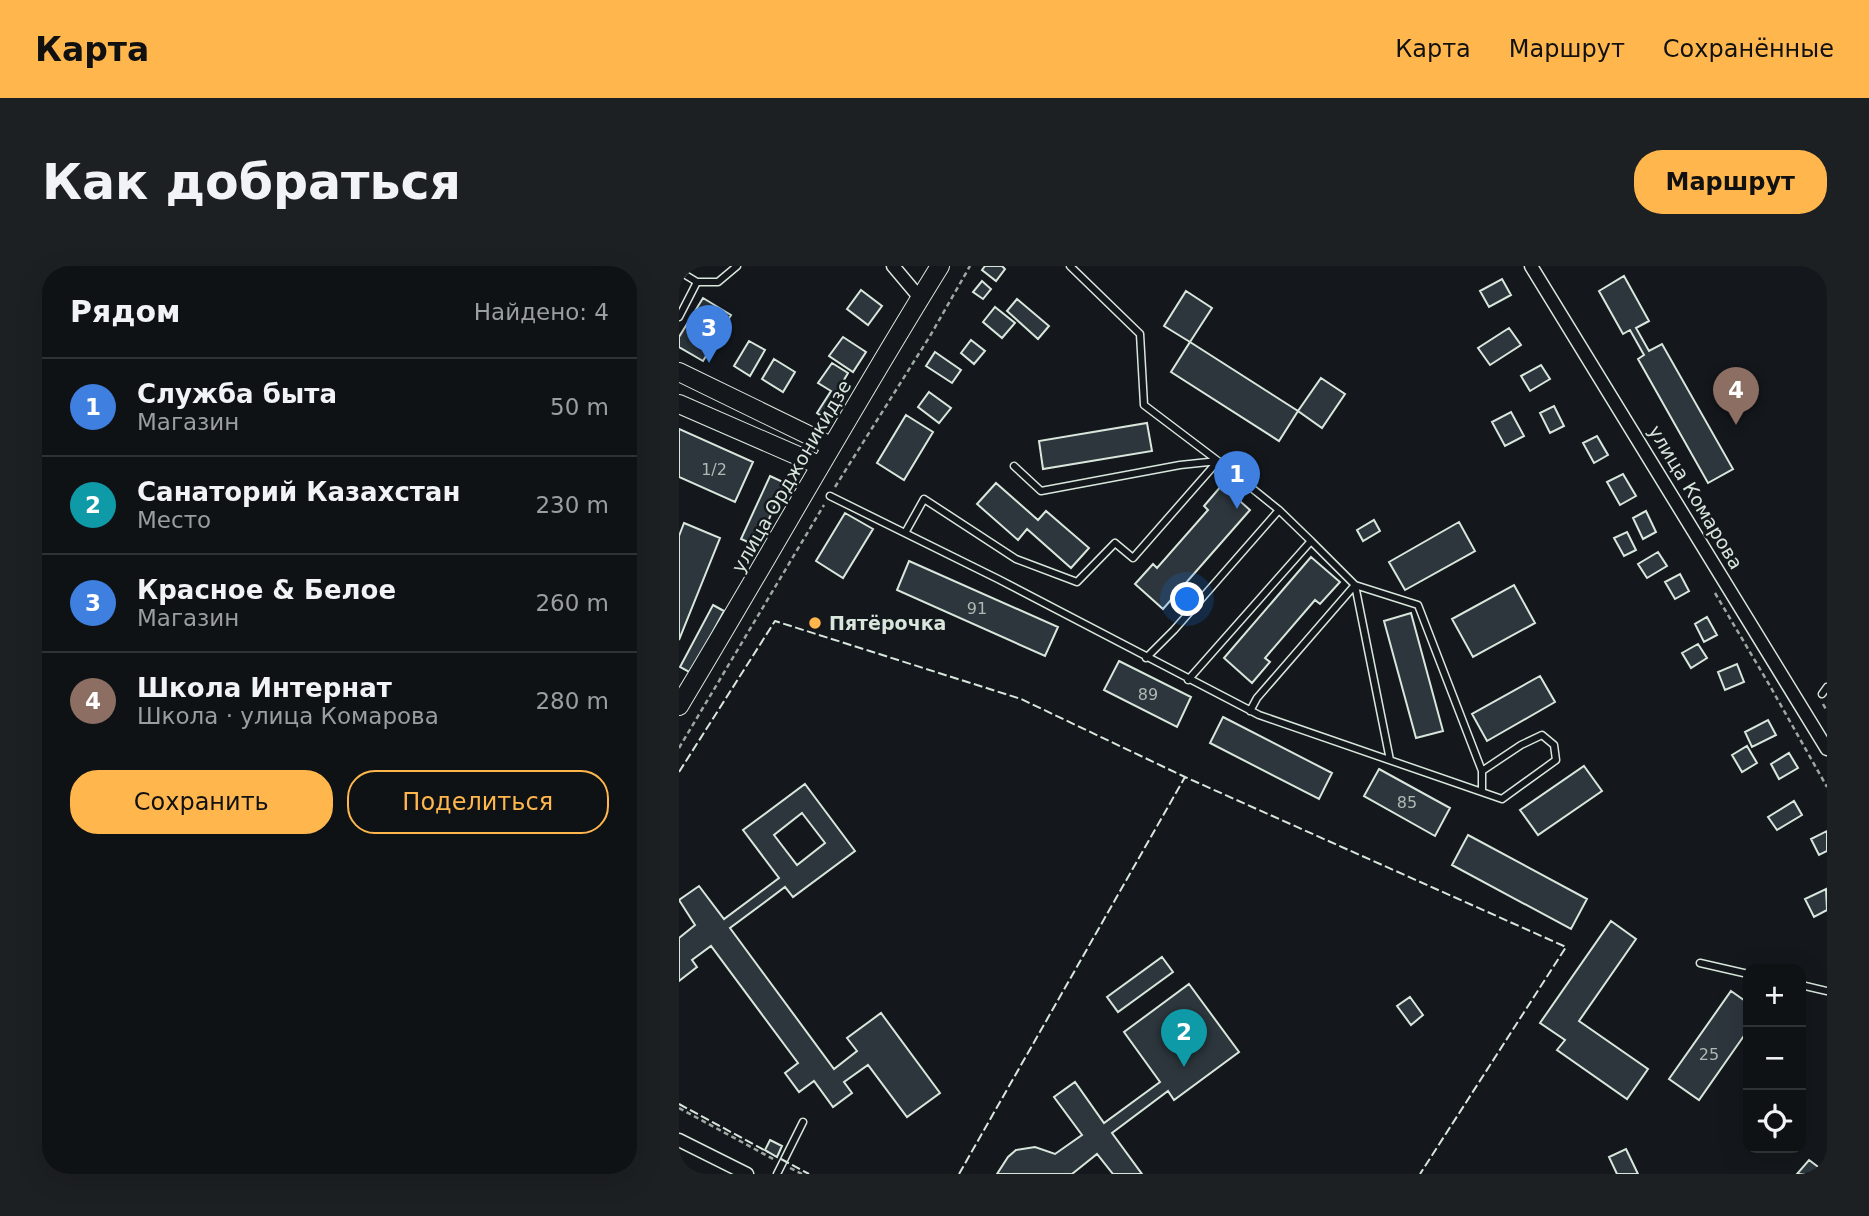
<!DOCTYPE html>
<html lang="ru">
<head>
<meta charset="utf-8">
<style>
	:root { --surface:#0f1215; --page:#1d2022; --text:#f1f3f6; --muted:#9b9ea0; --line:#2f3234; --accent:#ffb74d }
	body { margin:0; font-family:"DejaVu Sans",sans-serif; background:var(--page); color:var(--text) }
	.controls { position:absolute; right:21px; bottom:21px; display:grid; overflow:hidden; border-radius:14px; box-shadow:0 7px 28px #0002 }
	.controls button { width:63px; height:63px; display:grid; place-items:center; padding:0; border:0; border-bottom:2px solid var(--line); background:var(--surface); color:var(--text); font:35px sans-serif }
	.you { position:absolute; left:509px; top:334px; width:24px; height:24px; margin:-18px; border:5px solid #fff; border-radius:50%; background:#1a73e8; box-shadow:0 0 0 10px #1a73e833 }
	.badge { display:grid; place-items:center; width:46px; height:46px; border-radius:50%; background:var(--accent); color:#fff; font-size:23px; font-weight:700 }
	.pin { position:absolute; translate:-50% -58px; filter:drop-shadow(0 2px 4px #0008) }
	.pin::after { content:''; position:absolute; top:37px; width:24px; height:21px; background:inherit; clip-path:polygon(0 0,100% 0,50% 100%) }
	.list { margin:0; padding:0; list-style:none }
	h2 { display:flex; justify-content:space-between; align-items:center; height:91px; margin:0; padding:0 28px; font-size:30px }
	h2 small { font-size:23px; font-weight:400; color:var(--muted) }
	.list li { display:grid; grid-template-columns:46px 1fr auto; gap:21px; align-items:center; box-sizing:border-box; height:98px; padding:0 28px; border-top:2px solid var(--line) }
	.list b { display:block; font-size:26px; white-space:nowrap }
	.list p { margin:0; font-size:23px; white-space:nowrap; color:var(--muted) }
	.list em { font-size:23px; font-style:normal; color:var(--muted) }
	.actions { display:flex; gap:14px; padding:21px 28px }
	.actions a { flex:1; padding:16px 0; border:2px solid var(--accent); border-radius:28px; text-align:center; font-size:24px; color:var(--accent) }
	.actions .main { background:var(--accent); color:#111 }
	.icon { flex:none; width:38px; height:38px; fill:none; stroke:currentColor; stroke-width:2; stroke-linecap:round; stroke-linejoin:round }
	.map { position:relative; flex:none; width:1148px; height:908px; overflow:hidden; border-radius:28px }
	header { display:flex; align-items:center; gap:42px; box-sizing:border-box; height:98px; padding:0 35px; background:var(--accent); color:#111 }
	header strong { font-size:33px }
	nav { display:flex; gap:38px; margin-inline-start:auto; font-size:24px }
	.intro { display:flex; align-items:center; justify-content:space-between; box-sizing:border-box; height:168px; padding:0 42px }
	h1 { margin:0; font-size:49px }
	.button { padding:18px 32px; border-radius:28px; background:var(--accent); color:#111; font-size:24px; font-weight:700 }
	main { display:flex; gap:42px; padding:0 42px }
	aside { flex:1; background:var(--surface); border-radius:28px; box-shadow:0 7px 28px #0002 }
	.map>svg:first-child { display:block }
</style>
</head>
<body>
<header>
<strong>Карта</strong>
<nav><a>Карта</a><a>Маршрут</a><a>Сохранённые</a></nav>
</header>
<div class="intro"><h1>Как добраться</h1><a class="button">Маршрут</a></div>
<main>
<aside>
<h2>Рядом<small>Найдено: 4</small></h2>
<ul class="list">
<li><span class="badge" style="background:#3f7fe0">1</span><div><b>Служба быта</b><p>Магазин</p></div><em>50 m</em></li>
<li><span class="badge" style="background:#0f9aa8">2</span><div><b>Санаторий Казахстан</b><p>Место</p></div><em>230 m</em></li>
<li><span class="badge" style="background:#3f7fe0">3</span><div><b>Красное &amp; Белое</b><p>Магазин</p></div><em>260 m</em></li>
<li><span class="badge" style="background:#8d6e63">4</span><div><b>Школа Интернат</b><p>Школа · улица Комарова</p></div><em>280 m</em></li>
</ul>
<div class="actions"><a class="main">Сохранить</a><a>Поделиться</a></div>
</aside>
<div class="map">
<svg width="1148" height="908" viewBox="0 0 1148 908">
	<rect width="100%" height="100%" fill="#14181c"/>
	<!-- building -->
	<path fill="#2c363c" stroke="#d8e6dc" stroke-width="2" fill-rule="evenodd" d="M 306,0 L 323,0 L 326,3 L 317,15 L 303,4 Z
		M 945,10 L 970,55 L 957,62 L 970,85 L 983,78 L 1054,203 L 1029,217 L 959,93 L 965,89 L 951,64 L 944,68 L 920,25 Z
		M 823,13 L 832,29 L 810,41 L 801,25 Z
		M 303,15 L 312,23 L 304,33 L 294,26 Z
		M 182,24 L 203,40 L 189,59 L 168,43 Z
		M 507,25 L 533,42 L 511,76 L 485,60 Z
		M 24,32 L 52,49 L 24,95 L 0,81 L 0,71 Z
		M 338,33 L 370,60 L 359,73 L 328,45 Z
		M 316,41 L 336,57 L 323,72 L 304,56 Z
		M 830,62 L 842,79 L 811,99 L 799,82 Z
		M 164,71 L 187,86 L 174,106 L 150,90 Z
		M 292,74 L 306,85 L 295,98 L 282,87 Z
		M 70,75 L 86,84 L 71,110 L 55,100 Z
		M 511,76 L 619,145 L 600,175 L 492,106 Z
		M 256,86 L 282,104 L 273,117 L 247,100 Z
		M 95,93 L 116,106 L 104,126 L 83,113 Z
		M 153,97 L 169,107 L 162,119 L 168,123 L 148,154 L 138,147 L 152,125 L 139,117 Z
		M 862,99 L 871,113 L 851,125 L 842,110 Z
		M 642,112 L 666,128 L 643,162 L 619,145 Z
		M 250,126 L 272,142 L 260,157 L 239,141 Z
		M 875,140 L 885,160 L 871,167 L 861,147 Z
		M 832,146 L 845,170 L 826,180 L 813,156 Z
		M 227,149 L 254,166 L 225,214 L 198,197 Z
		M 468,157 L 473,185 L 364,203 L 360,175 Z
		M 0,163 L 74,196 L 56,236 L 0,211 Z
		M 918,170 L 929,189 L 915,197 L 904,177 Z
		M 944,208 L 957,230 L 941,239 L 928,216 Z
		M 91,210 L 106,217 L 78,280 L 62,273 Z
		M 317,217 L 359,254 L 367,245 L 410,282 L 392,302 L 348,263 L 339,274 L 298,238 Z
		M 543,219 L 571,244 L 484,343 L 456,318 L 474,298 L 478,302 L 529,244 L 525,240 Z
		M 967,245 L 977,266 L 964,273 L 954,252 Z
		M 166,247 L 194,263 L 164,312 L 137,295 Z
		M 695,254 L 701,265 L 684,275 L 678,264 Z
		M 780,256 L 796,285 L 726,324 L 710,296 Z
		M 5,257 L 41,272 L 0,374 L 0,270 Z
		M 948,266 L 957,284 L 945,290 L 935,272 Z
		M 979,286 L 988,300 L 968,312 L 959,298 Z
		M 632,291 L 661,316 L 641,338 L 636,334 L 586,392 L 591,396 L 573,417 L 545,392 Z
		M 230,295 L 379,361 L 366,390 L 218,324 Z
		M 1001,308 L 1010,325 L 996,333 L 986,316 Z
		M 835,319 L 856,357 L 794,391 L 773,353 Z
		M 34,339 L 45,345 L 12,407 L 1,401 Z
		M 732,347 L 764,465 L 737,472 L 705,355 Z
		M 1028,351 L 1038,369 L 1025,376 L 1016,358 Z
		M 1019,378 L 1028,392 L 1012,402 L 1003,387 Z
		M 440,395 L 512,431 L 498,461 L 425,424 Z
		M 1058,398 L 1065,416 L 1046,424 L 1039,406 Z
		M 861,410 L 876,436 L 808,475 L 793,448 Z
		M 544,451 L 653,507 L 640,533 L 531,477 Z
		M 1089,454 L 1097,469 L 1073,481 L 1066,466 Z
		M 1068,480 L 1078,497 L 1063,506 L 1053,489 Z
		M 1110,487 L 1119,502 L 1100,513 L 1092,498 Z
		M 905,500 L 923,525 L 859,569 L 841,544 Z
		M 700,503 L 771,542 L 756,570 L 685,530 Z
		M 126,518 L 176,585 L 114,631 L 106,621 L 51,662 L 155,803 L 178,785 L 168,772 L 202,747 L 261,827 L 228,851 L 189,799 L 165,816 L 173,827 L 154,841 L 135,815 L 120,826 L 106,807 L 119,797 L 32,680 L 13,694 L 18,701 L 0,715 L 0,672 L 16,659 L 0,634 L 20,620 L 45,653 L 100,612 L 64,564 ZM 123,547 L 146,577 L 118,599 L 95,569 Z
		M 1115,535 L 1123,549 L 1098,564 L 1089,551 Z
		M 1148,565 L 1148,585 L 1140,589 L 1132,573 Z
		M 789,569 L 908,633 L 892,663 L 773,599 Z
		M 1147,623 L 1148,644 L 1135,651 L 1126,633 Z
		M 932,655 L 957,673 L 900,755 L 969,803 L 948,833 L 878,784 L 886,774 L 861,757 Z
		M 483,691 L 494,706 L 439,746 L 428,731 Z
		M 510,718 L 560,786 L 495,834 L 489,825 L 433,867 L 463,908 L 434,908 L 418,888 L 393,908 L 318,908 L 329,891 L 337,884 L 356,881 L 376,888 L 403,869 L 375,831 L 396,816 L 425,857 L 481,816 L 445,766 Z
		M 1052,725 L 1069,737 L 1069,764 L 1020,834 L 990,813 Z
		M 731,731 L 744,749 L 732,759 L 718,740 Z
		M 91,874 L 103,880 L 98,891 L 86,884 Z
		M 947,883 L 959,908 L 938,908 L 930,891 Z
		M 1130,894 L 1146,906 L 1144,908 L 1118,908 Z"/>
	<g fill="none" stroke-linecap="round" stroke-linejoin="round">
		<defs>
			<path id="lane" d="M 0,5 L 18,16 L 0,51
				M 18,16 L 39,16 L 58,0
				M 335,200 L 362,225 L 501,199 L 539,195 L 465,139 L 461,68 L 391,0
				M 151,230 L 319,313 L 580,449 L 823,533 L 877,494 L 875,479 L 863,469 L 842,479 L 803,505 L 803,525
				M 226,267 L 245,233 L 337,293 L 398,316 L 436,277 L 454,292 L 539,195 L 600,244 L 495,364 L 467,392
				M 509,414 L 632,275 L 600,244
				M 1143,428 L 1148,421
				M 571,445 L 578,432 L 676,319 L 632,275
				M 711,494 L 676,319 L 739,339 L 803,505
				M 1021,697 L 1069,708
				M 1122,719 L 1148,725
				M 98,908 L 124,856"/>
			<path id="street" d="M 214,0 L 241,32
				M 852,0 L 1148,483
				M 0,874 L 68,908"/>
			<path id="secondary" d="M 0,106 L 152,180
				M 0,138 L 140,199
				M 0,440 C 88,294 171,145 261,0"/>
		</defs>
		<!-- lane casing -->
		<use href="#lane" stroke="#d8e6dc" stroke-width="9"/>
		<!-- street casing -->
		<use href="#street" stroke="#d8e6dc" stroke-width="15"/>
		<!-- secondary casing -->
		<use href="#secondary" stroke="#d8e6dc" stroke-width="20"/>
		<!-- path -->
		<path stroke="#9da8a2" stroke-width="2.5" stroke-dasharray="5 3.5" stroke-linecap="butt" d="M 156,221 L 251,70 L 291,0
			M 1036,327 L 1091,420 L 1148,521
			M 1144,438 L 1148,445
			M 0,482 L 145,239
			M 0,842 L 96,894
			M 111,902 L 123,908"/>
		<!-- lane -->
		<use href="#lane" stroke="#14181c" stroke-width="6"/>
		<!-- street -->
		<use href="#street" stroke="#14181c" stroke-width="12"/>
		<!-- secondary -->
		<use href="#secondary" stroke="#14181c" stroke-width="18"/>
		<!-- fence -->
		<path stroke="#d8e6dc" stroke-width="2" stroke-dasharray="9 3.5" stroke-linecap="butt" d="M 0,506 L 96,355 L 342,433 L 506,511 L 887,681 L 741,908
			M 0,838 L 89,886
			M 102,893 L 130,908
			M 280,908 L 506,511"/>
	</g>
	<!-- markers -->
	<circle fill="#ffb74d" stroke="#14181c" stroke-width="2.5" cx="136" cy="357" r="7"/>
	<g text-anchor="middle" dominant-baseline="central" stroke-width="5" stroke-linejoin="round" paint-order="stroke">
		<!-- number labels -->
		<g font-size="16" fill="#adbab4">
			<text x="35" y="203">1/2</text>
			<text x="298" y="342">91</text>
			<text x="469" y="428">89</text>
			<text x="728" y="536">85</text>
			<text x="1030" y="788">25</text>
		</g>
		<!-- street labels -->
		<g font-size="19" fill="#d8e6dc" stroke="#14181c">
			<text transform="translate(112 210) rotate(-60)">улица Орджоникидзе</text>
			<text transform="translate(1017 231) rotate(59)">улица Комарова</text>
		</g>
		<!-- poi labels -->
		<g font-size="19" font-weight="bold" fill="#d8e6dc" stroke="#14181c" text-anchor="start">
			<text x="150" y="357">Пятёрочка</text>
		</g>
	</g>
</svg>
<div class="controls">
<button>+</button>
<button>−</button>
<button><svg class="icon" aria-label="locate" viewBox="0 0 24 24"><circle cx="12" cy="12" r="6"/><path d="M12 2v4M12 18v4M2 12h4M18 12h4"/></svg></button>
</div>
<div class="you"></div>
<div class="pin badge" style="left:558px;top:243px;background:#3f7fe0">1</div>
<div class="pin badge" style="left:505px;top:801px;background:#0f9aa8">2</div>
<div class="pin badge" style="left:30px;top:97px;background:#3f7fe0">3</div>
<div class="pin badge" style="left:1057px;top:159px;background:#8d6e63">4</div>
</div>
</main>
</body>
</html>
